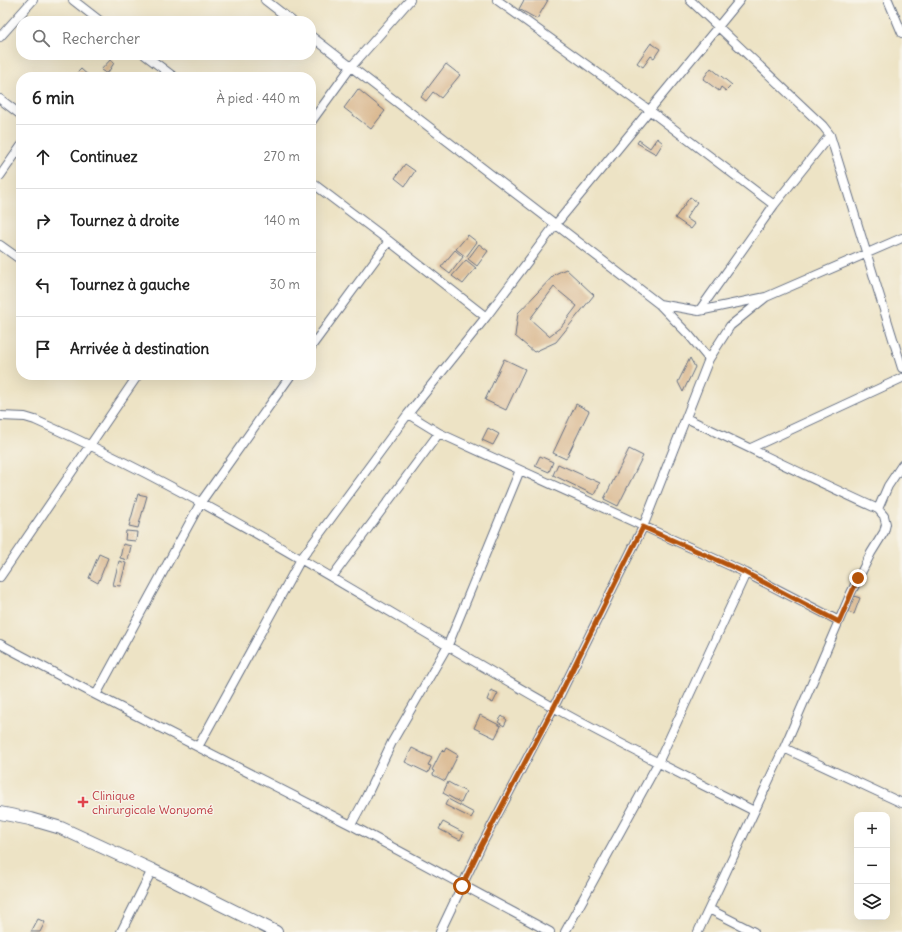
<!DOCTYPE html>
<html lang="fr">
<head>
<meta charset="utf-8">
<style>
	:root { --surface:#fff; --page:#f6f6f6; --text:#222; --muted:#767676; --line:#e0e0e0 }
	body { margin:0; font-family:Delius,sans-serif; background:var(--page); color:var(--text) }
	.controls { position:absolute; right:12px; bottom:12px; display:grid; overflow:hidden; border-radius:8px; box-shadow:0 4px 16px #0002 }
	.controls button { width:36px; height:36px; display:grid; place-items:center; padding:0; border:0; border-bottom:1px solid var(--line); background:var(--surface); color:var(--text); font:20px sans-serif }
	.stop { position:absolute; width:12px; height:12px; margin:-9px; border:3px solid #b45309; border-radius:50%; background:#fff }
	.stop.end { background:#b45309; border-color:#fff; box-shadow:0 1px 4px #0008 }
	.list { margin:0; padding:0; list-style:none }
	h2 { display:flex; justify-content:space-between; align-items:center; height:52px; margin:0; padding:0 16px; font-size:17px }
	h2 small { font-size:13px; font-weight:400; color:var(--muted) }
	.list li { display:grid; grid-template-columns:26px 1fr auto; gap:12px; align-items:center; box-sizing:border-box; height:64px; padding:0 16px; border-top:1px solid var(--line) }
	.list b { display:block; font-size:15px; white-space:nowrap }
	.list em { font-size:13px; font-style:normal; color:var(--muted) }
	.icon { flex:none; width:22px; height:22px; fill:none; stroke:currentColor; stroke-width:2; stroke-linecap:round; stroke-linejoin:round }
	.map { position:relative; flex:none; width:902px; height:932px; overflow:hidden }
	.search { position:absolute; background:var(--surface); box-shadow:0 4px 16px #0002; left:16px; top:16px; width:300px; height:44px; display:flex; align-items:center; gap:10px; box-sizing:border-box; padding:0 14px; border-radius:16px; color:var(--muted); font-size:15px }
	.panel { position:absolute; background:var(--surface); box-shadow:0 4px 16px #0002; left:16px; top:72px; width:300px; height:308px; border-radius:16px }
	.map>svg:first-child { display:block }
</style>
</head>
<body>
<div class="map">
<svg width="902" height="932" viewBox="0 0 902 932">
	<rect width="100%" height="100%" fill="#f7f3e8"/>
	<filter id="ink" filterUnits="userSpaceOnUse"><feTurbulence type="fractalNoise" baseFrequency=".025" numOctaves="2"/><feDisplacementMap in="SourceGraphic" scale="8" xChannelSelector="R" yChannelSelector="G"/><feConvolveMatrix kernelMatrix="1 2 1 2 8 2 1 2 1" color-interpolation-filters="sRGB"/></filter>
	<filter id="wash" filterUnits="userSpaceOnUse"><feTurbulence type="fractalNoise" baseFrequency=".012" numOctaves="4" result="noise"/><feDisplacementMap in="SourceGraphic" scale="16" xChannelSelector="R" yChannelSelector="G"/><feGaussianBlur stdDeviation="0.9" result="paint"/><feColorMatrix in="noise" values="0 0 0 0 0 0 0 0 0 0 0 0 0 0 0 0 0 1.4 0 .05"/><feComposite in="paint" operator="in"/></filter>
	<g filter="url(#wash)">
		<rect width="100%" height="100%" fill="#ede3c5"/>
		<g id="blocks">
			<!-- building -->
			<path fill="#dbbb94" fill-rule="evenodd" d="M 524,0 L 548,0 L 537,19 L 519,9 Z
				M 651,43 L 660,49 L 654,58 L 651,56 L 643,67 L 637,63 Z
				M 111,59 L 114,63 L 107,74 L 101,70 Z
				M 446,64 L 460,75 L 441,98 L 433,92 L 426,101 L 421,97 Z
				M 711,68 L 732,85 L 726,91 L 721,87 L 719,91 L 703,79 Z
				M 81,69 L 90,77 L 73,77 Z
				M 358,89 L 385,111 L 371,129 L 344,108 Z
				M 657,138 L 663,143 L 656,154 L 637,143 L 639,140 L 650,148 Z
				M 405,164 L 415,171 L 405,186 L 395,178 Z
				M 690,197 L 697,202 L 686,218 L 695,224 L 691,229 L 675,218 Z
				M 468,235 L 477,242 L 466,257 L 456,249 Z
				M 479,244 L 488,251 L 477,266 L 468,259 Z
				M 455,250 L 463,257 L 450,274 L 441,267 Z
				M 466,260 L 476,268 L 463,284 L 452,276 Z
				M 566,269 L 594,295 L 556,342 L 534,352 L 515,336 L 518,313 L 555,274 ZM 554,287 L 577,306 L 561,327 L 549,336 L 530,319 Z
				M 690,358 L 695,367 L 683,392 L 678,382 Z
				M 504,359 L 525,369 L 506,410 L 485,400 Z
				M 576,404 L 589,411 L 566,459 L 553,453 Z
				M 488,428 L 499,434 L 493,445 L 482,440 Z
				M 629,449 L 643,456 L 618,506 L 604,499 Z
				M 540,456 L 553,462 L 549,472 L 535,466 Z
				M 558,464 L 600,483 L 594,495 L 553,475 Z
				M 138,494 L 147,496 L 138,528 L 129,526 Z
				M 126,531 L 137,532 L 136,541 L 125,540 Z
				M 123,544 L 131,546 L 128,560 L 120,558 Z
				M 99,554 L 108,558 L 98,583 L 89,578 Z
				M 119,561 L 126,563 L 120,586 L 113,585 Z
				M 854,596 L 860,598 L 854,614 L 848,612 Z
				M 491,690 L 498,693 L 493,703 L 487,700 Z
				M 480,715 L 501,726 L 495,738 L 474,728 Z
				M 502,716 L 507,720 L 504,726 L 498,722 Z
				M 412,748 L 432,758 L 428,765 L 431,766 L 428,773 L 405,762 Z
				M 446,748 L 458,755 L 445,781 L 433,775 L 434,771 L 432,770 L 442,750 L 444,752 Z
				M 448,782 L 466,792 L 461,803 L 443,793 Z
				M 448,799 L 474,813 L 471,818 L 445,805 Z
				M 443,822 L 464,833 L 460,840 L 439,829 Z
				M 38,919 L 45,922 L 40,932 L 31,932 Z"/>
		</g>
	</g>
	<g filter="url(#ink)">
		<use href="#blocks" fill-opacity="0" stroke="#646e82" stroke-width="1"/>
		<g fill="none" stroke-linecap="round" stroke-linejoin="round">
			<defs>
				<path id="street" d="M 73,0 L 100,21
					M 265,0 L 292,21
					M 497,0 L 649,110 L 774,205
					M 690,0 L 823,126 L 830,135 L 902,368
					M 888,0 L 902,33
					M 311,36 L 659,304 L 689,335 L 709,359
					M 0,37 L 33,0
					M 145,55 L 174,77
					M 0,99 L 21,115
					M 311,122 L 351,67 L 410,0
					M 0,176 L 21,146
					M 311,182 L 389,241 L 486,317
					M 0,245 L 21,260
					M 659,304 L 699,311 L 766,297 L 902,238
					M 699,311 L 774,205 L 830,135
					M 311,347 L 389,241
					M 408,414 L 439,433 L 746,573 L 658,763 L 565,932
					M 0,416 L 25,417 L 35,420 C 216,500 381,610 553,707 C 619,744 687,777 754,811
					M 686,418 C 750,448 814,480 878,509 L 884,516 L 886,524 L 884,532 L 871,553 L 851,593 L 784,748 L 698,932
					M 751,448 L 902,378
					M 878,509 L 888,486 L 902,465
					M 746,573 L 839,621
					M 0,577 L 138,375
					M 332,577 L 439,433
					M 0,644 L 96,695 L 351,825 L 550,932
					M 96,695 L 201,502 L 291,375
					M 198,747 L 301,559 L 408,414 L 486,317 L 556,224 L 740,0
					M 784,748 L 902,803
					M 351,825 L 366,797 L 392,742 L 448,645 L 520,470
					M 709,909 L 754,932
					M 121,932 L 152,870
					M 440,932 L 480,848 L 554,707 L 643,527 L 709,359 L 730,326 L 766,297"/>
				<path id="secondary" d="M 0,813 L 30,819 L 61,828 L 152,870 L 276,932"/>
			</defs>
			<!-- street casing -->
			<use href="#street" stroke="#646e82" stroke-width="10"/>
			<!-- secondary casing -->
			<use href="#secondary" stroke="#646e82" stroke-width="14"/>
			<!-- street -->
			<use href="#street" stroke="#fff" stroke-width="8"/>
			<!-- secondary -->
			<use href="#secondary" stroke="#fff" stroke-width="12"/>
		</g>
	</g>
	<g fill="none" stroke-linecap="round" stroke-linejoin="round" filter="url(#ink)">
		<!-- route -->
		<path stroke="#b45309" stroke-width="5" d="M 462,886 L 480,848 L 554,707 L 643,527 L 746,573 L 839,622 L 858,578"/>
	</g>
	<!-- markers -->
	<path fill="#e0444e" stroke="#f7f3e8" stroke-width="1.5" d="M81 796h4v4h4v4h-4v4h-4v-4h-4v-4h4z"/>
	<g text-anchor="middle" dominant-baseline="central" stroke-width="3" stroke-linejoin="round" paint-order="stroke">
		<!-- health labels -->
		<g font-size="12" fill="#be3a42" stroke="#f7f3e8" text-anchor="start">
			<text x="92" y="795">Clinique<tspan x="92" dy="14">chirurgicale Wonyomé</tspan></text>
		</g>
	</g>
</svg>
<div class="controls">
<button>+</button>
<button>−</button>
<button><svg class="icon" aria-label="layers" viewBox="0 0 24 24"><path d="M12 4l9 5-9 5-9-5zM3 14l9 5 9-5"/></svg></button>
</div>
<div class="stop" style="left:462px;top:886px"></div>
<div class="stop end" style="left:858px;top:578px"></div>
<div class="search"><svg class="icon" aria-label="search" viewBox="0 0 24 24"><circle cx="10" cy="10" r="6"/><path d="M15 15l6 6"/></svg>Rechercher</div>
<section class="panel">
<h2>6 min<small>À pied · 440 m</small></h2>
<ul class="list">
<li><svg class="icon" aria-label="ahead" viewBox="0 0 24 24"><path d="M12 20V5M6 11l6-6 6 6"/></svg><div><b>Continuez</b></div><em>270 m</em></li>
<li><svg class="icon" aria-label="right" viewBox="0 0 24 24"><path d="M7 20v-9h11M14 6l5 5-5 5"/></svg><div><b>Tournez à droite</b></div><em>140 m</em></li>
<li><svg class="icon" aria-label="left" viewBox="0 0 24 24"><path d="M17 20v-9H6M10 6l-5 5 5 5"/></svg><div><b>Tournez à gauche</b></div><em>30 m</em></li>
<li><svg class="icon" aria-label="arrive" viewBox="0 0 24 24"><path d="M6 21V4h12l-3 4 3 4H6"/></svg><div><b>Arrivée à destination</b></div></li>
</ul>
</section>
</div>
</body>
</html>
